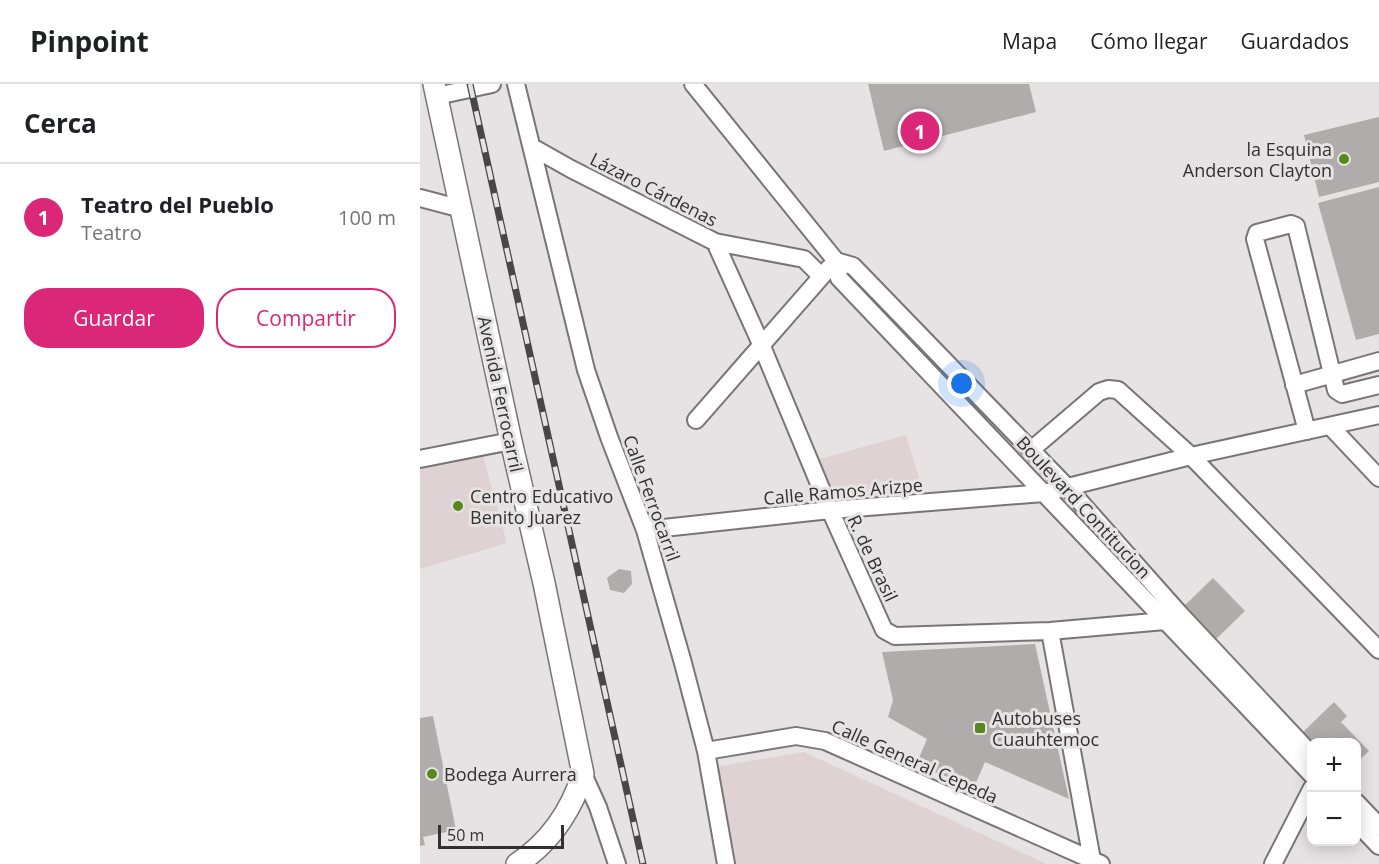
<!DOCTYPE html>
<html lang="es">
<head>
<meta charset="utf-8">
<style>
	:root { --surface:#fff; --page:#f2f2f2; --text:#202124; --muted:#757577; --line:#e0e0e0; --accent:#db2777 }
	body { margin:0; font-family:"Open Sans",sans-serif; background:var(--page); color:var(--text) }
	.controls { position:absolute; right:18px; bottom:18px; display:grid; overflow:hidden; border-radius:12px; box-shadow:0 3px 15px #0003 }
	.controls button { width:54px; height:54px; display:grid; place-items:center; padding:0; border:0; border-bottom:2px solid var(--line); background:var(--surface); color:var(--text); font:30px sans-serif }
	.scale { position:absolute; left:18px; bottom:15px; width:126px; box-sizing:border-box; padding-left:6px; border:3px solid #323131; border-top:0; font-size:16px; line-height:21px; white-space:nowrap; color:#323131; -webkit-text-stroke:4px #e7e2e3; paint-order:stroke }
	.you { position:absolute; left:542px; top:300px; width:21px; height:21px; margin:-15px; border:4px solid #fff; border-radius:50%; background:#1a73e8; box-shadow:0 0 0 9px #1a73e833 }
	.badge { display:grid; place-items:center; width:39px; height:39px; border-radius:50%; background:var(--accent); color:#fff; font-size:20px; font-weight:700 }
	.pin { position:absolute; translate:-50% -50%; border:3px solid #fff; box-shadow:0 2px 6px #0006 }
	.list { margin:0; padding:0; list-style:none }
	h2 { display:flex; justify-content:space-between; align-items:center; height:78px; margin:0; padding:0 24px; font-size:26px }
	h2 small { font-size:20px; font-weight:400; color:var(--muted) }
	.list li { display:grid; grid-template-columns:39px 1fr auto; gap:18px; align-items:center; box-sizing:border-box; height:108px; padding:0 24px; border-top:2px solid var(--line) }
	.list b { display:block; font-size:22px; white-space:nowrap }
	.list p { margin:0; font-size:20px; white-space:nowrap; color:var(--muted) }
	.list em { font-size:20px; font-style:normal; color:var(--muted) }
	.actions { display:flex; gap:12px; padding:18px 24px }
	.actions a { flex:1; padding:14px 0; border:2px solid var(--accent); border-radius:24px; text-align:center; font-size:21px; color:var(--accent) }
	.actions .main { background:var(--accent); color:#fff }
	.map { position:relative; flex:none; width:959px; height:780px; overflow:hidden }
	header { display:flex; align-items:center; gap:36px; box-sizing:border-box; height:84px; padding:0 30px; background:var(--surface); border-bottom:2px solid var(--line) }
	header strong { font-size:28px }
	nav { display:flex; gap:33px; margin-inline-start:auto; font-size:21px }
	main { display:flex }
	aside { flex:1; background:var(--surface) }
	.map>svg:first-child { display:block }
</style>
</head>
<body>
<header>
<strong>Pinpoint</strong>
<nav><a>Mapa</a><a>Cómo llegar</a><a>Guardados</a></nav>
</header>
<main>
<aside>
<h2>Cerca<small></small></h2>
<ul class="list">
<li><span class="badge">1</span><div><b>Teatro del Pueblo</b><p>Teatro</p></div><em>100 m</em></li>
</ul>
<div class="actions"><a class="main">Guardar</a><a>Compartir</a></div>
</aside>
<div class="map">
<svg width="959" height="780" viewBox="0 0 959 780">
	<rect width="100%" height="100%" fill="#e7e2e3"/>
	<!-- built -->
	<path fill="#dfd2d4" d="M 486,351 L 503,407 L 416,416 L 397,376 Z
		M 61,365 L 87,459 L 0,485 L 0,386 Z
		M 384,668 L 627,780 L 308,780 L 289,684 Z"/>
	<!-- building -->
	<path fill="#b0acac" d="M 448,0 L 609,0 L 616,28 L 464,67 Z
		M 959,33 L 959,98 L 899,113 L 884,51 Z
		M 959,103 L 959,250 L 936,256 L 898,119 Z
		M 199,485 L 211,487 L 212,500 L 204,509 L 190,506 L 187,494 Z
		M 793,494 L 825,527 L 791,560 L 760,526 Z
		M 615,560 L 649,715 L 565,678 L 554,703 L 496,681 L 507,655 L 468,633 L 473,616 L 462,568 Z
		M 914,618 L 927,632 L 921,638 L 949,667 L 936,679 L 936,658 L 892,658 L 882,649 Z
		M 13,632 L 36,746 L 3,753 L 5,761 L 0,762 L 0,634 Z"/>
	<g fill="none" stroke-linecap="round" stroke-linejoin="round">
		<defs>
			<path id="minor" d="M 96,0 L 166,286 L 189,353 L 225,446 L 263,579 L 286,667 L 306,780
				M 273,0 L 416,177 L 419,194 L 892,691
				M 17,12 L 72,0
				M 112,63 L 151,85 L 295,158 L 384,175 L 401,192
				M 0,114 L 42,125
				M 295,158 L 341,260 L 410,426 L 464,546 L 475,552 L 630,547 L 745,537
				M 416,177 L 433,182 L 647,403 L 759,529 L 892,671
				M 874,301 L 959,277
				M 276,336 L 409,184
				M 910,342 L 959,394
				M 887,347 L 835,155 L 837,149 L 871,140 L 876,142 L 916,306 L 922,310 L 959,301
				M 611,366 L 679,308 L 688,305 L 698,306 L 771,372 L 959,566
				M 0,375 L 91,357
				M 225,446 L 410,426 L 624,409 L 771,372 L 959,331
				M 630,547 L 672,776
				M 286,667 L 376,652 L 405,657 L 681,780
				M 163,690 L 178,723 L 197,780
				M 936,718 L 959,742
				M 936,738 L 959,762
				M 853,780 L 892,704"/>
			<path id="major" d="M 14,0 L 91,357 L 124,499 L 163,690 C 151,727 129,759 97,780"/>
		</defs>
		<!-- minor casing -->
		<use href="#minor" stroke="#797576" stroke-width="20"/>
		<!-- major casing -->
		<use href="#major" stroke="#797576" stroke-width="24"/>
		<!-- minor -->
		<use href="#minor" stroke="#fff" stroke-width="16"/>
		<!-- major -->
		<use href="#major" stroke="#fff" stroke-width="21"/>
		<defs>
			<path id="rail" d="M 50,0 L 223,780"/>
		</defs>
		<!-- rail casing -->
		<use href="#rail" stroke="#484747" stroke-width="7"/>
		<!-- rail -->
		<use href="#rail" stroke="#e7e2e3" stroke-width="4.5" stroke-dasharray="14" stroke-linecap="butt"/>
	</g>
	<!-- markers -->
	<g fill="#58881c" stroke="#e7e2e3" stroke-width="2">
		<circle cx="924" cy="75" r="6"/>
		<circle cx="38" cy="422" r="6"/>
		<rect x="554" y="638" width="12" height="12" rx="3"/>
		<circle cx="12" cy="690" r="6"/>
	</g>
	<g text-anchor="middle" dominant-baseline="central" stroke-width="6" stroke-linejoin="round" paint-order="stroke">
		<!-- poi labels -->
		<g font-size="18" fill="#323131" stroke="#e7e2e3" text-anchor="start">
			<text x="912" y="65" text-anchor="end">la Esquina<tspan x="912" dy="21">Anderson Clayton</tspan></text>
			<text x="50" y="412">Centro Educativo<tspan x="50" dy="21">Benito Juarez</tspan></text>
			<text x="572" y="634">Autobuses<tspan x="572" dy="21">Cuauhtemoc</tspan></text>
			<text x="24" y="690">Bodega Aurrera</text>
		</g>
		<!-- street labels -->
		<g font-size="18" fill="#323131" stroke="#e7e2e3">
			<text transform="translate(234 105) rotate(27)">Lázaro Cárdenas</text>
			<text transform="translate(81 310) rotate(78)">Avenida Ferrocarril</text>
			<text transform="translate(423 407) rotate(-5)">Calle Ramos Arizpe</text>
			<text transform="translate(232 414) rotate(70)">Calle Ferrocarril</text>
			<text transform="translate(664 423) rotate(47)">Boulevard Contitucion</text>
			<text transform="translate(453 474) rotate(65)">R. de Brasil</text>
			<text transform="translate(495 677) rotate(24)">Calle General Cepeda</text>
		</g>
	</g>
</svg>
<div class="controls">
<button>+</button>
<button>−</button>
</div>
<div class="scale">50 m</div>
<div class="you"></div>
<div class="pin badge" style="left:500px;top:47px">1</div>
</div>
</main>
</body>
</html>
